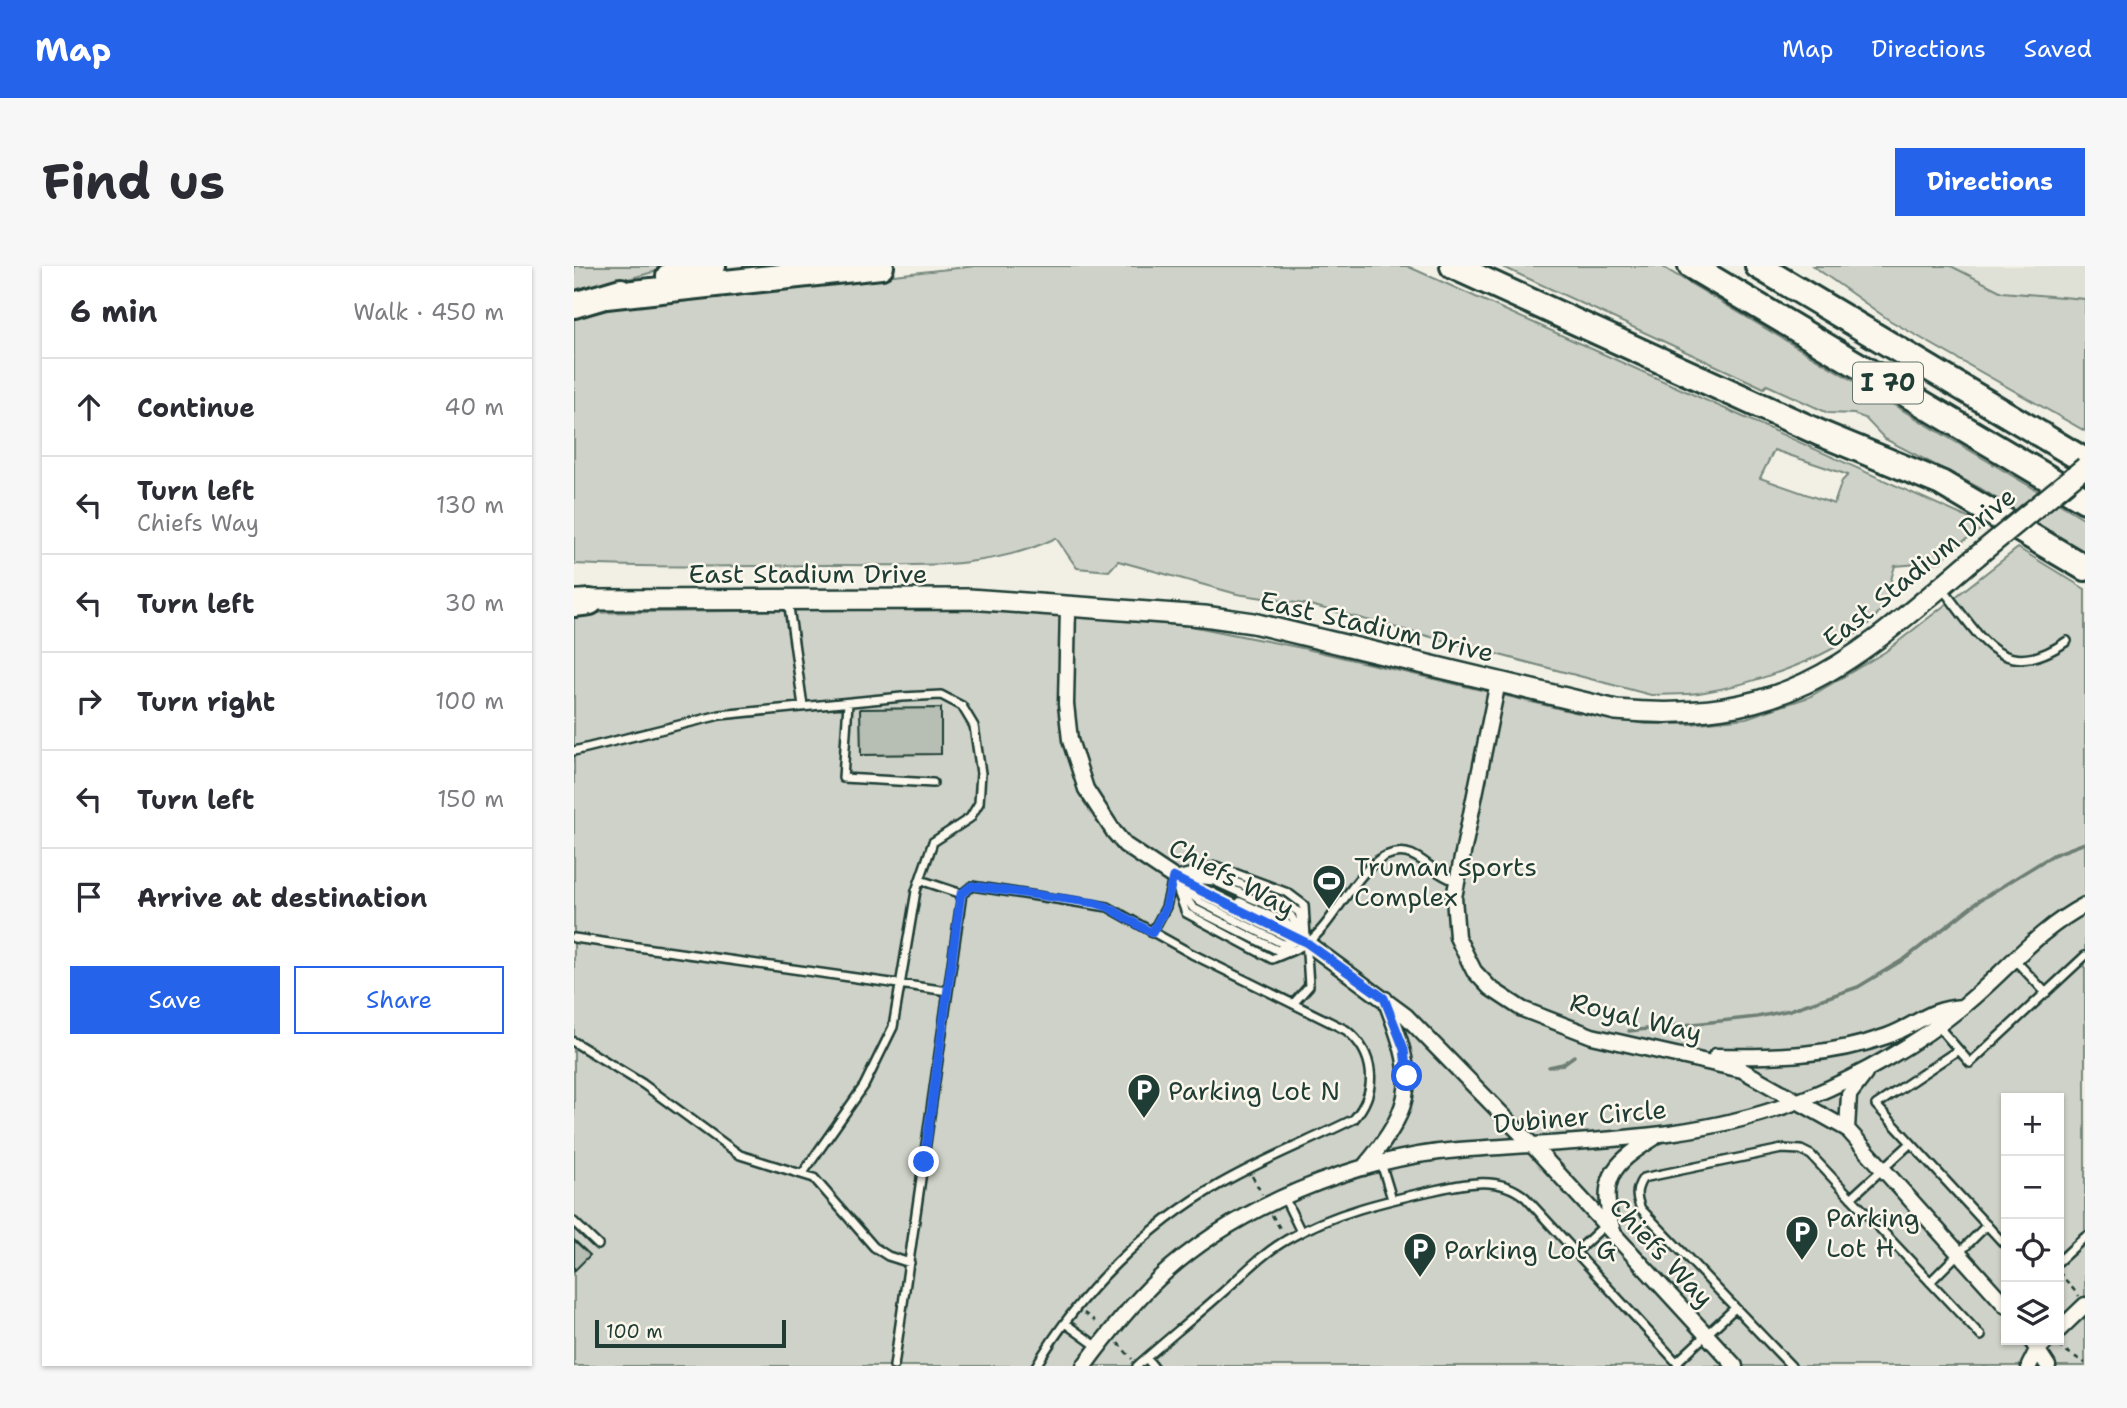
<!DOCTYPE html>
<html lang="en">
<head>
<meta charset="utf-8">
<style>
	:root { --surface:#fff; --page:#f7f7f7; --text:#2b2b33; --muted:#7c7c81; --line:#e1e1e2; --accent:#2563eb }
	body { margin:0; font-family:"Shantell Sans",sans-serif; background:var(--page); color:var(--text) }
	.controls { position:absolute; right:21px; bottom:21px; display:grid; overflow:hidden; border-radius:0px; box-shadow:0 2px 5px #0004 }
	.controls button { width:63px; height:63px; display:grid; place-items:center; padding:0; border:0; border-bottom:2px solid var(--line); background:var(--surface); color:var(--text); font:35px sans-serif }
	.scale { position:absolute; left:21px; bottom:18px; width:191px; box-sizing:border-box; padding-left:7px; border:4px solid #1f3d34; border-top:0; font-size:19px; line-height:24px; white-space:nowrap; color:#1f3d34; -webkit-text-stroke:5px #fbf7ec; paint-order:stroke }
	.stop { position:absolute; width:21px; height:21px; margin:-16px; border:5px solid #2563eb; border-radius:50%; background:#fff }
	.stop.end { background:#2563eb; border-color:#fff; box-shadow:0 2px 7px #0008 }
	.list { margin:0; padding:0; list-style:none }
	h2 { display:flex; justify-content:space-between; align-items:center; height:91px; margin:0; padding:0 28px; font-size:30px }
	h2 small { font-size:23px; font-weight:400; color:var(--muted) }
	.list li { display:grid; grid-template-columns:46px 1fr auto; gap:21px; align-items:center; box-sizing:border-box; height:98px; padding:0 28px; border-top:2px solid var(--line) }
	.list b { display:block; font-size:26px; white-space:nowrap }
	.list p { margin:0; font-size:23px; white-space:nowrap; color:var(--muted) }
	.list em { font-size:23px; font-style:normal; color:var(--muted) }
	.actions { display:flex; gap:14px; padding:21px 28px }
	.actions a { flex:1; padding:16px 0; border:2px solid var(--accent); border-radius:0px; text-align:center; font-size:24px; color:var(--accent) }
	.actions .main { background:var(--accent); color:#fff }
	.icon { flex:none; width:38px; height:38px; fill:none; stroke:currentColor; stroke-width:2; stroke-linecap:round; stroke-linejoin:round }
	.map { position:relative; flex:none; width:1511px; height:1100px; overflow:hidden; border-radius:0px }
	header { display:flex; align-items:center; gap:42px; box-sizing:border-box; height:98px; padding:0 35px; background:var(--accent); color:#fff }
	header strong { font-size:33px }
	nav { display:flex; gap:38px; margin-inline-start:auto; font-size:24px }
	.intro { display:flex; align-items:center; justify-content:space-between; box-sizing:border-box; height:168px; padding:0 42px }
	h1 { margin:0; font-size:49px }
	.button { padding:18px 32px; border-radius:0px; background:var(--accent); color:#fff; font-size:24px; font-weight:700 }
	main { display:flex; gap:42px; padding:0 42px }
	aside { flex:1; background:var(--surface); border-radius:0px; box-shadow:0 2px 5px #0004 }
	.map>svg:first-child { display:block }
</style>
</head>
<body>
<header>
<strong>Map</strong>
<nav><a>Map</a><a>Directions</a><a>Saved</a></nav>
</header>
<div class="intro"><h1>Find us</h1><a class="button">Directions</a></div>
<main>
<aside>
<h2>6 min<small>Walk · 450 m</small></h2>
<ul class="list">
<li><svg class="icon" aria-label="ahead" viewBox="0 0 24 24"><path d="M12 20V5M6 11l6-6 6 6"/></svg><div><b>Continue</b></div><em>40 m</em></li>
<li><svg class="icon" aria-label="left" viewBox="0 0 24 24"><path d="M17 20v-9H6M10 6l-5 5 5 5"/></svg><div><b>Turn left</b><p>Chiefs Way</p></div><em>130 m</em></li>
<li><svg class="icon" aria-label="left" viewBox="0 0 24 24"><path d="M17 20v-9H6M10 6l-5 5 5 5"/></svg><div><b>Turn left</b></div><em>30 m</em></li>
<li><svg class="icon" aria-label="right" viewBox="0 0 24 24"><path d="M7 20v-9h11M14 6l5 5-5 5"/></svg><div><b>Turn right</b></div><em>100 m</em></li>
<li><svg class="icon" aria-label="left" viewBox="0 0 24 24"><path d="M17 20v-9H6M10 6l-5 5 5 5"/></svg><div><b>Turn left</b></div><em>150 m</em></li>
<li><svg class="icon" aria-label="arrive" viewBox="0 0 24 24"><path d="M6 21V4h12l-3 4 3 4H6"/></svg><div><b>Arrive at destination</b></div></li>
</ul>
<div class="actions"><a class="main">Save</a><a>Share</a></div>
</aside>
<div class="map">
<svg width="1511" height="1100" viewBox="0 0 1511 1100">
	<rect width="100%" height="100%" fill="#f2f0e5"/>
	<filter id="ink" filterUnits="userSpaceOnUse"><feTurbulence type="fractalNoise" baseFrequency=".0143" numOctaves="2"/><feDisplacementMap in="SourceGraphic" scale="14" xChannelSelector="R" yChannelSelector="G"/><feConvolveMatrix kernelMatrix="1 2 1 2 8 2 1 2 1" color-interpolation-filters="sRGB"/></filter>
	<g filter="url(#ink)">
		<!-- built -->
		<path fill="#e0e1d6" d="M 1377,0 L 1511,0 L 1511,33 L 1428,26 Z"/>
		<!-- green -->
		<path fill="#cfd2c8" stroke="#77887e" stroke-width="2" fill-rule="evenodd" d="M 0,0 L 101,0 L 0,28 Z
			M 402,0 L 833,0 L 1412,260 L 1375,285 L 1367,296 L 1321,300 C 1316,315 1312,339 1302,350 C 1267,390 1177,419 1125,427 C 1110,429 1093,428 1077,429 L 736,339 L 663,328 L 544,295 L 535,305 L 503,302 L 482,272 C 408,307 332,298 251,299 C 167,300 84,302 0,298 L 0,52 L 55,39 L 99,33 ZM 1200,184 L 1274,209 L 1268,215 L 1260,238 L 1186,212 Z
			M 927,0 L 1087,0 L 1511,253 L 1511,288 L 1406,222 L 1311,173 L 1291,152 L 1280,148 L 1254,147 L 1193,119 L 1190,122 Z
			M 1239,0 L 1377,0 L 1428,26 L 1511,33 L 1511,165 L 1315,54 Z
			M 1444,282 L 1511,323 L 1511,1100 L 0,1100 L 0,347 L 401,342 L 617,360 L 728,382 L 1000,446 L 1072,458 L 1117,458 L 1172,452 L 1235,431 L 1311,386 ZM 1432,832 L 1485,832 L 1485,1074 L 1432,1074 Z"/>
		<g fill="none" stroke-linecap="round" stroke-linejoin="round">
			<!-- stream -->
			<path stroke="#6e7f75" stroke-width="3.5" d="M 1055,765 L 1183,751 L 1216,744 L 1284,721 L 1332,692 L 1406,634 L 1479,589 L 1511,577
				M 975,801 L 989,798 L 1000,790"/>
		</g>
		<!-- building -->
		<path fill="#b7beb3" stroke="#1f3d34" stroke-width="2" d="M 367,442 L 367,488 L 287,489 L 286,443 Z
			M 0,974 L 16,989 L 0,1005 Z"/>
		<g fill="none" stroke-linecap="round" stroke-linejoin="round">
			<defs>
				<path id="service" d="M 1367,321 C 1406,369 1427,421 1493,375
					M 214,334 L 229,440
					M 274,437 L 269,512 L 359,517
					M 0,485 L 146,449 L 328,431 L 367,429 L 388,440 L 400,460 L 407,507 L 405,537 L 396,552 L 359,576 L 342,625 L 319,761 L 290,820 L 229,907
					M 603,610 L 642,600 L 714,627 L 730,639 L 735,720 L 719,738
					M 616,610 L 642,608 L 708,635 L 725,646 L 728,659
					M 599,612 L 612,647 L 698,693 C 709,688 723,684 733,677 C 766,654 789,580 832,587 C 849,590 861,609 882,615
					M 620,613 L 640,615 L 717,650 L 731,674
					M 346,614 L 388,628
					M 605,621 L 619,642 L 703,684 L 715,681
					M 609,621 L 626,636 L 709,678 L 718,677
					M 666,636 L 712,657 L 722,667
					M 578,667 L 592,641 L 599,612
					M 0,672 L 374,725
					M 1440,693 L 1472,727
					M 1363,759 L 1396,797 L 1511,690
					M 0,776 L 69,818 L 166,889 L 240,912 L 300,981 L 314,990 L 336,997
					M 1384,784 L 1302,839 L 1432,980
					M 807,897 L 818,933
					M 710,931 L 727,966
					M 1277,932 L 1337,877
					M 0,956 L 24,979
					M 1002,986 L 1031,959
					M 1485,995 L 1511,971
					M 1356,1016 L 1413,959
					M 492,1058 L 524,1081
					M 572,1092 L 579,1100
					M 1103,1096 L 1161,1042
					M 320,1100 L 388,628 L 398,620 L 534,641 L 618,688 L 772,764 C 801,787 805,824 780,853 C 736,875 689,893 646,918 C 572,960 505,1027 462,1100
					M 563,1100 C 591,1075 620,1052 648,1027 C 669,1008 689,987 714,973 C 759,947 811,935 861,924 C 892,917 926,909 952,932 L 1106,1100
					M 1217,1100 L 1067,943 C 1062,931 1061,924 1069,912 L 1208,883 L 1227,884 L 1237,889 L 1407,1070"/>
				<path id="minor" d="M 494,340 L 492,438 L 496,474 L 512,523 L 540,566 L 551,579 L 599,611 L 733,677 L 832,750 L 958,879 L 1161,1100
					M 924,416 L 880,631 L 883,671 L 900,705 L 916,722 L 948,743 L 1018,770 L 1168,804 L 1273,863 L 1432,1040
					M 1142,790 C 1200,791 1258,790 1313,770 C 1343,759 1354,743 1388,741
					M 1273,863 L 1275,829 L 1291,808
					M 789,902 C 845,836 841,811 811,733
					M 1039,966 C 1026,913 1035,900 1080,872
					M 1485,1064 L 1511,1039
					M 1457,1074 L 1474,1100
					M 510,1100 C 533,1069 557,1039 584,1013 C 660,941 782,892 885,884 C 1004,874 1123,877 1235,831 C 1288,809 1344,777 1388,741 C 1432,706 1460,666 1511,639
					M 1455,1100 L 1463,1084 L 1474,1074"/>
				<path id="secondary" d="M 4,334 L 395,333 L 630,350 L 679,357 L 1042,444 C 1216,460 1279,395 1403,290"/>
				<path id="motorway" d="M 879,0 L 1248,168 L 1367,217 L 1511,302
					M 1117,0 L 1511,234
					M 1184,0 L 1511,195
					M 95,10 L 139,0
					M 32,30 L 307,0
					M 0,39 L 47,25
					M 0,338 L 16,336"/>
			</defs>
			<!-- service casing -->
			<use href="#service" stroke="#1f3d34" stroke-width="12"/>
			<!-- minor casing -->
			<use href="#minor" stroke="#1f3d34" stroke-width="19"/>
			<!-- secondary casing -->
			<use href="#secondary" stroke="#1f3d34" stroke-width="24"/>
			<!-- motorway casing -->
			<use href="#motorway" stroke="#1f3d34" stroke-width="30"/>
			<!-- path -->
			<path stroke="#1f3d34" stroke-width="2.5" stroke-dasharray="5 5" stroke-linecap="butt" d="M 678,910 L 688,928
				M 698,949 L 707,964
				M 1485,1006 L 1505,1030
				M 510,1047 L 521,1055
				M 544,1077 L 558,1093
				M 1484,1080 L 1511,1097"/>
			<!-- service -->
			<use href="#service" stroke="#fbf7ec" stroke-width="7"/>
			<!-- minor -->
			<use href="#minor" stroke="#fbf7ec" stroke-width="14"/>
			<!-- secondary -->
			<use href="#secondary" stroke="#fbf7ec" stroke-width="19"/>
			<!-- motorway -->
			<use href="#motorway" stroke="#fbf7ec" stroke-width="24"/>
			<defs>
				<path id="secondary-bridge" d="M 1403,290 L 1511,201"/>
			</defs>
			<!-- secondary-bridge casing -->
			<use href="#secondary-bridge" stroke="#1f3d34" stroke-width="24" stroke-linecap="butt"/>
			<!-- secondary-bridge -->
			<use href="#secondary-bridge" stroke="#fbf7ec" stroke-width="19"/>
		</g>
	</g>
	<g fill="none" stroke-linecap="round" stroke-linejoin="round" filter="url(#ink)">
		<!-- route -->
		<path stroke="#2563eb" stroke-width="9" d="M 350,896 L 387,628 L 398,620 L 521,637 L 534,641 L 578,667 L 592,641 L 599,611 L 733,677 L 810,732 L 830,783 L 833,810"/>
	</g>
	<!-- icons -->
	<defs>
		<symbol id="stadium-pin" viewBox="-11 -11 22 30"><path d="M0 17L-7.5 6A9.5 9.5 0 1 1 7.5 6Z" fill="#1f3d34" stroke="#fbf7ec"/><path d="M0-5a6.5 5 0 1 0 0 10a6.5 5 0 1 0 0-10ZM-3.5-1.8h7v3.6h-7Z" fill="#fff"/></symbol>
		<symbol id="parking-pin" viewBox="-11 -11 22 30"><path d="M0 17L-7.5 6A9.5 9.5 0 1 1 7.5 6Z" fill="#1f3d34" stroke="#fbf7ec"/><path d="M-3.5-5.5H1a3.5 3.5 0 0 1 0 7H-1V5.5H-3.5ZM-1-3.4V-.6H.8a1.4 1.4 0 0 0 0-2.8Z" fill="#fff"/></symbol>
	</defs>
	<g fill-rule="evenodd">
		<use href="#stadium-pin" x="736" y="596" width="38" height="52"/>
		<use href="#parking-pin" x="551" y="805" width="38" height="52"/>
		<use href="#parking-pin" x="1209" y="947" width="38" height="52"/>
		<use href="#parking-pin" x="827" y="964" width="38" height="52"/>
	</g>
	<g text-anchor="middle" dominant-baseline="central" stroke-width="5" stroke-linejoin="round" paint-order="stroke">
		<!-- shield labels -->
		<rect fill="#fbf7ec" stroke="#61756b" stroke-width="2" x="1279" y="96.5" width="70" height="41" rx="5"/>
		<g font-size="24" font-weight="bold" fill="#1f3d34">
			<text x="1314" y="117">I 70</text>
		</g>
		<!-- street labels -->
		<g font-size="26" fill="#1f3d34" stroke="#fbf7ec">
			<text transform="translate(1345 301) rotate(-39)">East Stadium Drive</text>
			<text x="234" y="307">East Stadium Drive</text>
			<text transform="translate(803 360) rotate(13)">East Stadium Drive</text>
			<text transform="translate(658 611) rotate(28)">Chiefs Way</text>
			<text transform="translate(1062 751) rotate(14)">Royal Way</text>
			<text transform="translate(1006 850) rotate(-5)">Dubiner Circle</text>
			<text transform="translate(1088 986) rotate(47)">Chiefs Way</text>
		</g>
		<!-- poi labels -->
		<g font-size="26" fill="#1f3d34" stroke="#fbf7ec" text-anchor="start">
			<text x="780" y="600">Truman Sports<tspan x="780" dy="30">Complex</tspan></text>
			<text x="594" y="824">Parking Lot N</text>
			<text x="1252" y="951">Parking<tspan x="1252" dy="30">Lot H</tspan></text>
			<text x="870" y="983">Parking Lot G</text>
		</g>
	</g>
</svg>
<div class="controls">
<button>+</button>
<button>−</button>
<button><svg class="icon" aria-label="locate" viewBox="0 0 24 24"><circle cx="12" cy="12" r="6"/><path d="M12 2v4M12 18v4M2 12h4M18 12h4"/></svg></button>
<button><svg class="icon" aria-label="layers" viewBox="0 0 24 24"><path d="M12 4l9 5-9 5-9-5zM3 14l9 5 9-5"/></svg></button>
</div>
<div class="scale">100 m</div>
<div class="stop" style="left:833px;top:810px"></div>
<div class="stop end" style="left:350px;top:896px"></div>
</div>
</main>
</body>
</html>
